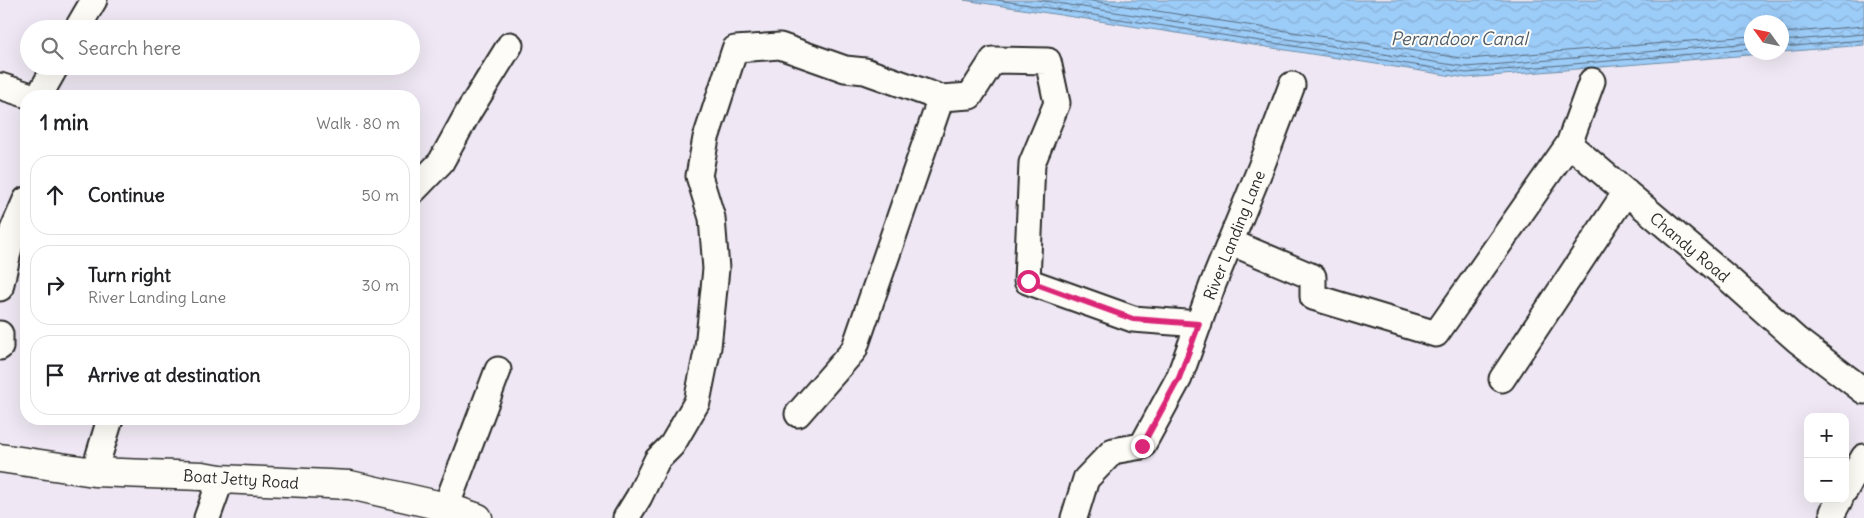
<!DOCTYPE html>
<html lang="en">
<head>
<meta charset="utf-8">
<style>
	:root { --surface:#fff; --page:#f6f6f6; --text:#202124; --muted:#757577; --line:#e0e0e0 }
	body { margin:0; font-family:Delius,sans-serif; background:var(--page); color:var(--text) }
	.controls { position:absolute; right:15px; bottom:15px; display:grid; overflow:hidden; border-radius:10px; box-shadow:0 5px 20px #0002 }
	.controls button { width:45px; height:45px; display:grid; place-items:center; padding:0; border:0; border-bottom:1px solid var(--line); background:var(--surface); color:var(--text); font:25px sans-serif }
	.compass { position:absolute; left:1744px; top:15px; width:45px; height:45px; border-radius:50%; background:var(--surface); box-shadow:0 5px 20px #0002; rotate:303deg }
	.stop { position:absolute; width:15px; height:15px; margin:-11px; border:4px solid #db2777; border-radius:50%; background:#fff }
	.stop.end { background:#db2777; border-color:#fff; box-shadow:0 1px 5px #0008 }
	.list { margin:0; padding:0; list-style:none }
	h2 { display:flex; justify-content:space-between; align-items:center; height:65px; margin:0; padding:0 20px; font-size:21px }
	h2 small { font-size:16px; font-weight:400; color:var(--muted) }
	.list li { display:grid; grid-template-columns:32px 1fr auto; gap:15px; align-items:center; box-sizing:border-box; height:80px; margin:0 10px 10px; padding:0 10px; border:1px solid var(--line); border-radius:20px }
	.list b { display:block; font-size:19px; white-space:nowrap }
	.list p { margin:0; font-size:16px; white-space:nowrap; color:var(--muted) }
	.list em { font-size:16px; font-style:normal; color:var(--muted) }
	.icon { flex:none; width:28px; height:28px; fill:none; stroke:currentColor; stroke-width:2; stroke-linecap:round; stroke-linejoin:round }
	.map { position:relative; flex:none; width:1864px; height:518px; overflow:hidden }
	.search { position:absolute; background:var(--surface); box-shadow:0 5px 20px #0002; left:20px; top:20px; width:400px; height:55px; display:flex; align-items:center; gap:12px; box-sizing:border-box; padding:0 18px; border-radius:28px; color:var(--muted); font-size:19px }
	.panel { position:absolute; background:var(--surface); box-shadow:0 5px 20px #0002; left:20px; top:90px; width:400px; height:335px; border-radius:20px }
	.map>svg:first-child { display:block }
</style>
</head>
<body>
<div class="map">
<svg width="1864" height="518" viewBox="0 0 1864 518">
	<defs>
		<pattern id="water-waves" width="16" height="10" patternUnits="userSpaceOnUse" patternTransform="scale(1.25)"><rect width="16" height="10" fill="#9cccf8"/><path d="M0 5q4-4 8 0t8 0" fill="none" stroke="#87afd5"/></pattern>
	</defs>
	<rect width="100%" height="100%" fill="#efe8f4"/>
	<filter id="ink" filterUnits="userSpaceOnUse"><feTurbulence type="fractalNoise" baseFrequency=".02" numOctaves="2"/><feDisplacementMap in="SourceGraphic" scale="10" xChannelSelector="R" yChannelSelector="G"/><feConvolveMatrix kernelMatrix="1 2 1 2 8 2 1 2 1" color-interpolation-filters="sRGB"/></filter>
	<g filter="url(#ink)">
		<!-- water -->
		<path fill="url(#water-waves)" stroke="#6f8ca6" d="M 964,0 L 1864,0 L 1864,45 L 1782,52 L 1782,22 L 1752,22 L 1752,52 L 1774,53 L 1466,78 Z"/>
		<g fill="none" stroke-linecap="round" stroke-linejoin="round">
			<!-- shore -->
			<path stroke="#586b7d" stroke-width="1" d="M 997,0 L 1466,73 L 1752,49
				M 1038,0 L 1466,67 L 1752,43
				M 1086,0 L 1467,59 L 1752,36
				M 1782,33 L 1864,26
				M 1782,41 L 1864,34
				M 1782,47 L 1864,40"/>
			<defs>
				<path id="minor" d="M 77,29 L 94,0
					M 1592,81 L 1569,144 L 1731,281 L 1797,340 L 1864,391
					M 0,86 L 31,96
					M 39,96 L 56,66
					M 414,190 L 441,162 L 469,111 L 510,45
					M 1230,242 L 1313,277 L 1313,297 L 1436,334 L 1569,144
					M 0,288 L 13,230 L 26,200
					M 0,334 L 0,347
					M 1502,379 L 1626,192
					M 798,414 L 854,350 L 941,98
					M 94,472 L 110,419
					M 1845,490 L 1864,457
					M 446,507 L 498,370
					M 1833,512 L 1840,499
					M 207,518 L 221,479
					M 626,518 L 639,497 L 657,460 L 672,445 L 697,402 L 708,347 L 716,269 L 712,218 L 699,176 L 706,138 L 735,49 L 780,46 L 845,69 L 865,71 L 941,98 L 970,96 L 993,60 L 1048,61 L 1057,103 L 1032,163 L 1027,281 L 1133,319 L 1199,324
					M 1074,518 L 1086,479 L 1113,451 L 1142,446 L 1179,378 L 1213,284 L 1261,167 L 1292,85"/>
				<path id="tertiary" d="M 0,458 L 94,472 L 202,476 L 221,479 L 350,485 L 446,507 L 478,518"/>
			</defs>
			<!-- minor casing -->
			<use href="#minor" stroke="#2b2b2b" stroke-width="29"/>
			<!-- tertiary casing -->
			<use href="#tertiary" stroke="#2b2b2b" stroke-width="31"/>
			<!-- minor -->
			<use href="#minor" stroke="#fdfcf7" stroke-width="25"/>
			<!-- tertiary -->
			<use href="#tertiary" stroke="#fdfcf7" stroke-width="28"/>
		</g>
	</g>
	<g fill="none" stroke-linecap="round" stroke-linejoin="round" filter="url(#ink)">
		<!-- route -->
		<path stroke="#db2777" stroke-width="6" d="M 1028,281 L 1133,319 L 1199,324 L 1179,378 L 1142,446"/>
	</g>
	<g text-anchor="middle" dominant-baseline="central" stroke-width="4" stroke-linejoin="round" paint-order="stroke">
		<!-- street labels -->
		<g font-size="16" fill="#2b2b2b" stroke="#fdfcf7">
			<text transform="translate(1234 235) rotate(-68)">River Landing Lane</text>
			<text transform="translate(1690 247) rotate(40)">Chandy Road</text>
			<text transform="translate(241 479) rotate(4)">Boat Jetty Road</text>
		</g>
		<!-- water labels -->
		<g font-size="18" font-style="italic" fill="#4d5b68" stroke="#fdfcf7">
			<text x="1459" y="38">Perandoor Canal</text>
		</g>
	</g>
</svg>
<div class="controls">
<button>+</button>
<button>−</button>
</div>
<svg class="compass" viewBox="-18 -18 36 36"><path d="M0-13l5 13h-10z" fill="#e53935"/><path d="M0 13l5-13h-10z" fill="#757577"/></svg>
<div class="stop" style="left:1028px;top:281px"></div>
<div class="stop end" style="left:1142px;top:446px"></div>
<div class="search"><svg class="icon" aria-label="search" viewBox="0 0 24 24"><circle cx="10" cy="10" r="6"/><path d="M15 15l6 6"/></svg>Search here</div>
<section class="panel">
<h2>1 min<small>Walk · 80 m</small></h2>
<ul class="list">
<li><svg class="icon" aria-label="ahead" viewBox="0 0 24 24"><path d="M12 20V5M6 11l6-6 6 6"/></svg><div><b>Continue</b></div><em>50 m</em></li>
<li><svg class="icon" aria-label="right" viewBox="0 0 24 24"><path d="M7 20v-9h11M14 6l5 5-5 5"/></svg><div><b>Turn right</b><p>River Landing Lane</p></div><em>30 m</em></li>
<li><svg class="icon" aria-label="arrive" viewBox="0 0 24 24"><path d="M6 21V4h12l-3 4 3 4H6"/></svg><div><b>Arrive at destination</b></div></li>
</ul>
</section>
</div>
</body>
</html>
